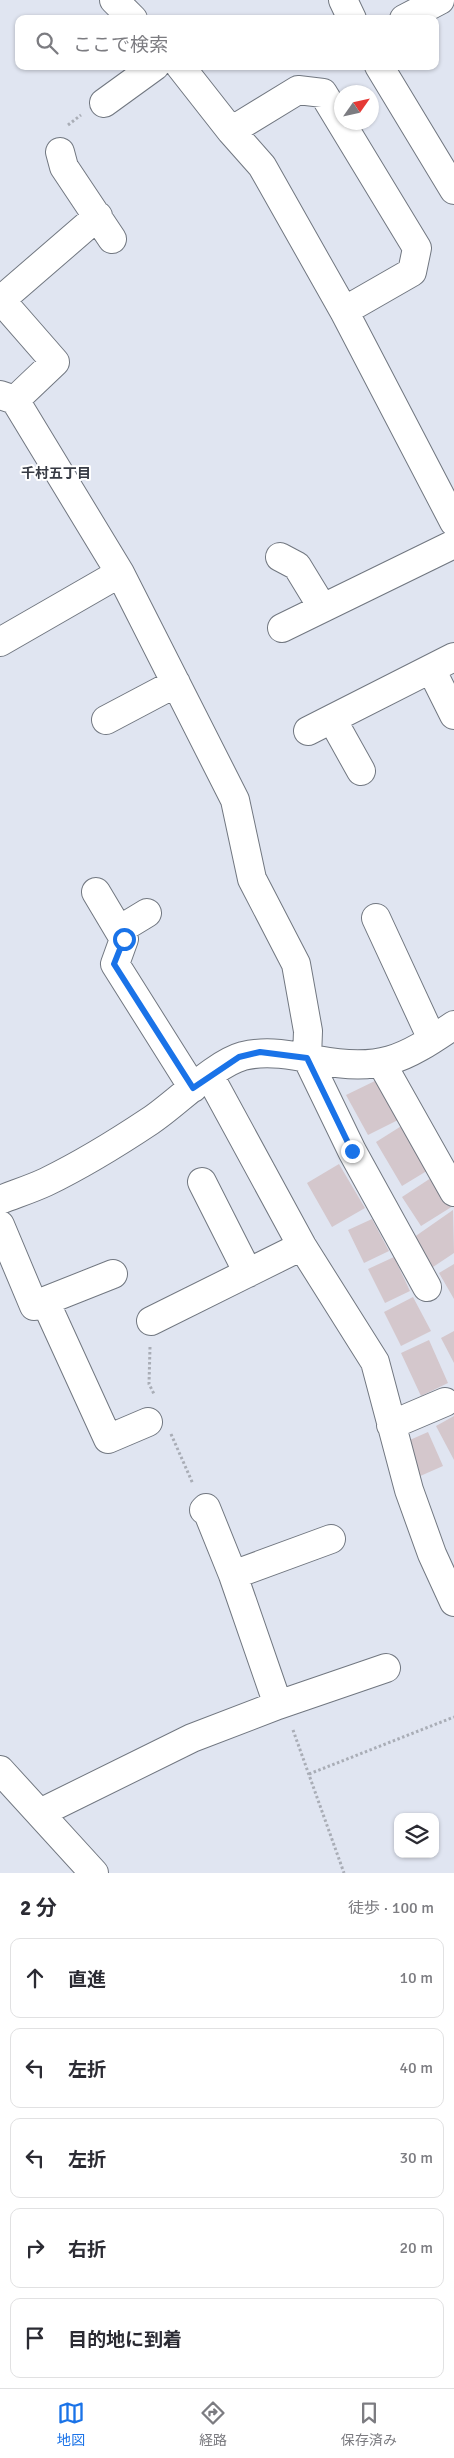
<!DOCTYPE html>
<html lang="ja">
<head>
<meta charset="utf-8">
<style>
	:root { --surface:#fff; --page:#f2f2f3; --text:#2b2b33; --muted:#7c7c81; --line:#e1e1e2; --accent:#1a73e8 }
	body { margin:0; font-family:Signika,"Noto Sans JP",sans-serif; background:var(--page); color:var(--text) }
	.controls { position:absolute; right:15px; bottom:15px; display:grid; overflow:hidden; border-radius:10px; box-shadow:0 1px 4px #0004 }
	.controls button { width:45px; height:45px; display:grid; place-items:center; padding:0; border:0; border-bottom:1px solid var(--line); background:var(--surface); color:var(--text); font:25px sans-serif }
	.compass { position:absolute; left:334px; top:85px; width:45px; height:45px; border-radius:50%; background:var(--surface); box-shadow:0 1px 4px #0004; rotate:56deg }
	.stop { position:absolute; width:15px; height:15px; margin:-11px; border:4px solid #1a73e8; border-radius:50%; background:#fff }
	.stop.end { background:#1a73e8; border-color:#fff; box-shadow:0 1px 5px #0008 }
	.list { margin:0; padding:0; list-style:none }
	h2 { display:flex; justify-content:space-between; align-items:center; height:65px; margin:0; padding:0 20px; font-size:21px }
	h2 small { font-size:16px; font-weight:400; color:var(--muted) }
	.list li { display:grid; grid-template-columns:32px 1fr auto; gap:15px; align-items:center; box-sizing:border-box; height:80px; margin:0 10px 10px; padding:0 10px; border:1px solid var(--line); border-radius:10px }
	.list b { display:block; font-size:19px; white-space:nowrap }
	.list em { font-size:16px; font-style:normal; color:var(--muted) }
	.icon { flex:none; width:28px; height:28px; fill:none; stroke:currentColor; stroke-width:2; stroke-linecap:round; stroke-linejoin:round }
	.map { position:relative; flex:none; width:454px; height:1873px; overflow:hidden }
	.search { position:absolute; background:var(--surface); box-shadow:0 1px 4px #0004; left:15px; right:15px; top:15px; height:55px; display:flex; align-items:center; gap:12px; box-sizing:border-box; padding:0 18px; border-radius:10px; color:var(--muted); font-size:19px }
	.sheet { height:515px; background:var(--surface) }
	nav { display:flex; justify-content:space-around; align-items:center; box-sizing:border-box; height:70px; border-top:1px solid var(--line); background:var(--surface); font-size:14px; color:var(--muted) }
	nav a { display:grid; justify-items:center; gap:2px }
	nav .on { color:var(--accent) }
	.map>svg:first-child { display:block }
</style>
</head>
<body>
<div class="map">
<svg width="454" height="1873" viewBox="0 0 454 1873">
	<rect width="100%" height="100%" fill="#e0e5f1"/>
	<!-- building -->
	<path fill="#d4c7cc" d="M 379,1079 L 400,1119 L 368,1135 L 346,1095 Z
		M 403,1125 L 430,1169 L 402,1186 L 376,1142 Z
		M 339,1164 L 365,1208 L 332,1227 L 307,1183 Z
		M 434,1176 L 453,1206 L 421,1226 L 402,1197 Z
		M 453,1210 L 454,1253 L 430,1269 L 410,1240 Z
		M 372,1219 L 389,1251 L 364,1263 L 348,1230 Z
		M 394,1257 L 410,1291 L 385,1303 L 368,1269 Z
		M 454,1264 L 454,1299 L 439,1273 Z
		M 413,1297 L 431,1331 L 401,1346 L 384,1312 Z
		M 454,1331 L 454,1363 L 441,1338 Z
		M 429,1340 L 448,1383 L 421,1396 L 401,1353 Z
		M 454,1416 L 454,1460 L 436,1426 Z
		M 428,1432 L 443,1466 L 418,1477 L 403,1443 Z"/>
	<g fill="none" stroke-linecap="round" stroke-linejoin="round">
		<defs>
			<path id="minor" d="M 114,0 L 133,19
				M 343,0 L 352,19
				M 404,19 L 440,0
				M 180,66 L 231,131 L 262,166 L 344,311 L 454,522
				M 379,66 L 454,190
				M 104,103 L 155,66
				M 231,131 L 298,90 L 323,93 L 417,248 L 412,272 L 344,311
				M 60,152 L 64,167 L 112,239
				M 0,299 L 55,362 L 15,400
				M 1,300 L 98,216
				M 0,395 L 15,400 L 120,573 L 235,800 L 252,879 L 296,964 L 308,1031 L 307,1058 L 352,1151 L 427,1287
				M 280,557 L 297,566 L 322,607
				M 282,628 L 454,544
				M 0,642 L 120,573
				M 431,669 L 454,715
				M 332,719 L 361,771
				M 106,720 L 176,683
				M 308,731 L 454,657
				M 96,892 L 124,939 L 115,964 L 193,1088
				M 376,918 L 432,1039
				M 119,930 L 147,913
				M 382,1064 L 454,1192
				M 209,1075 L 302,1246 L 375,1362 L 409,1490 L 432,1554 L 454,1602
				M 202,1182 L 248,1273
				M 0,1200 C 15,1194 31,1189 46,1182 C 81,1165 117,1143 150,1121 C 176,1104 214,1064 243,1056 C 267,1050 293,1055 317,1060 C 380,1072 403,1060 454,1025
				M 0,1225 L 34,1306 L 45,1301 L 108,1439 L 148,1422
				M 45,1301 L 113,1274
				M 151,1321 L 302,1246
				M 391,1425 L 445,1402
				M 204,1510 L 206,1508 L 233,1575 L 278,1705
				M 233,1575 L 331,1539
				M 0,1770 L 94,1873
				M 40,1813 L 192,1738 L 278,1705 L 386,1668"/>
		</defs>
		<!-- minor casing -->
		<use href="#minor" stroke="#717780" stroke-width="30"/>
		<!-- path -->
		<path stroke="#a9adb6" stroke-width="3" stroke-dasharray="2.5 2.5" stroke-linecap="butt" d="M 68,125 L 81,115
			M 150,1347 L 149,1384 L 154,1394
			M 171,1434 L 193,1484
			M 293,1730 L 344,1873
			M 309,1774 L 454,1717"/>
		<!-- minor -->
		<use href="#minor" stroke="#fff" stroke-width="28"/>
	</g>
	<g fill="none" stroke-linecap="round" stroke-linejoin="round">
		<!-- route -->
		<path stroke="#1a73e8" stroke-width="6" d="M 124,939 L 114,964 L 193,1088 L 239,1057 L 260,1052 L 307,1058 L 352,1151"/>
	</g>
	<g text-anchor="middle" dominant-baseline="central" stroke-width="4" stroke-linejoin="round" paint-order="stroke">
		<!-- neighbourhood labels -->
		<g font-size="14" font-weight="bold" fill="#373b44" stroke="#fff">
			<text x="56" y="473">千村五丁目</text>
		</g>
	</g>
</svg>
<div class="controls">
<button><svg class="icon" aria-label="layers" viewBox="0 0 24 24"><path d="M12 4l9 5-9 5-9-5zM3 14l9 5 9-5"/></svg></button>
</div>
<svg class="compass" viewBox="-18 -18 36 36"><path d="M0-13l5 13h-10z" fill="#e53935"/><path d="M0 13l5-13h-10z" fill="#7c7c81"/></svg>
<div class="stop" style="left:124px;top:939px"></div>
<div class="stop end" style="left:352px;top:1151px"></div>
<div class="search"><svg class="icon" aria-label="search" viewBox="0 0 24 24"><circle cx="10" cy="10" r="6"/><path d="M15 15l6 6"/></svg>ここで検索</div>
</div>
<section class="sheet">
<h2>2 分<small>徒歩 · 100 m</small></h2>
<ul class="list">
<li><svg class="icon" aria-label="ahead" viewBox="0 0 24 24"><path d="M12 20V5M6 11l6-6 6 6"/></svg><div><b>直進</b></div><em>10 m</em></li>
<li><svg class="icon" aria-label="left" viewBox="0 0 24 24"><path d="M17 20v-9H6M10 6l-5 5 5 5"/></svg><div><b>左折</b></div><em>40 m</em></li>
<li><svg class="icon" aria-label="left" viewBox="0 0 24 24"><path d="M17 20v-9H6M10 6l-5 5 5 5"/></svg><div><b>左折</b></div><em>30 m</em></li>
<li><svg class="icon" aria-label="right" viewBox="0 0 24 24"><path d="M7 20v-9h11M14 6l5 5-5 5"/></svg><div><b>右折</b></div><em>20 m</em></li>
<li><svg class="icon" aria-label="arrive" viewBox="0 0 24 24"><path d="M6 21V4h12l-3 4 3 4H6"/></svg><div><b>目的地に到着</b></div></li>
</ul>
</section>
<nav>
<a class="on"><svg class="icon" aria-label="map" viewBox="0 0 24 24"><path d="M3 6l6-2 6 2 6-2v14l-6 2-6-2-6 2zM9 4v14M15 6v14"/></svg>地図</a>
<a><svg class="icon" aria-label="directions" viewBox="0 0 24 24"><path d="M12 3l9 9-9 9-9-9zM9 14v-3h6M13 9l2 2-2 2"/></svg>経路</a>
<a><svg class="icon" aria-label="saved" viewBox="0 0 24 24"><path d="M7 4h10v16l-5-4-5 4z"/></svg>保存済み</a>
</nav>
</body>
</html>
